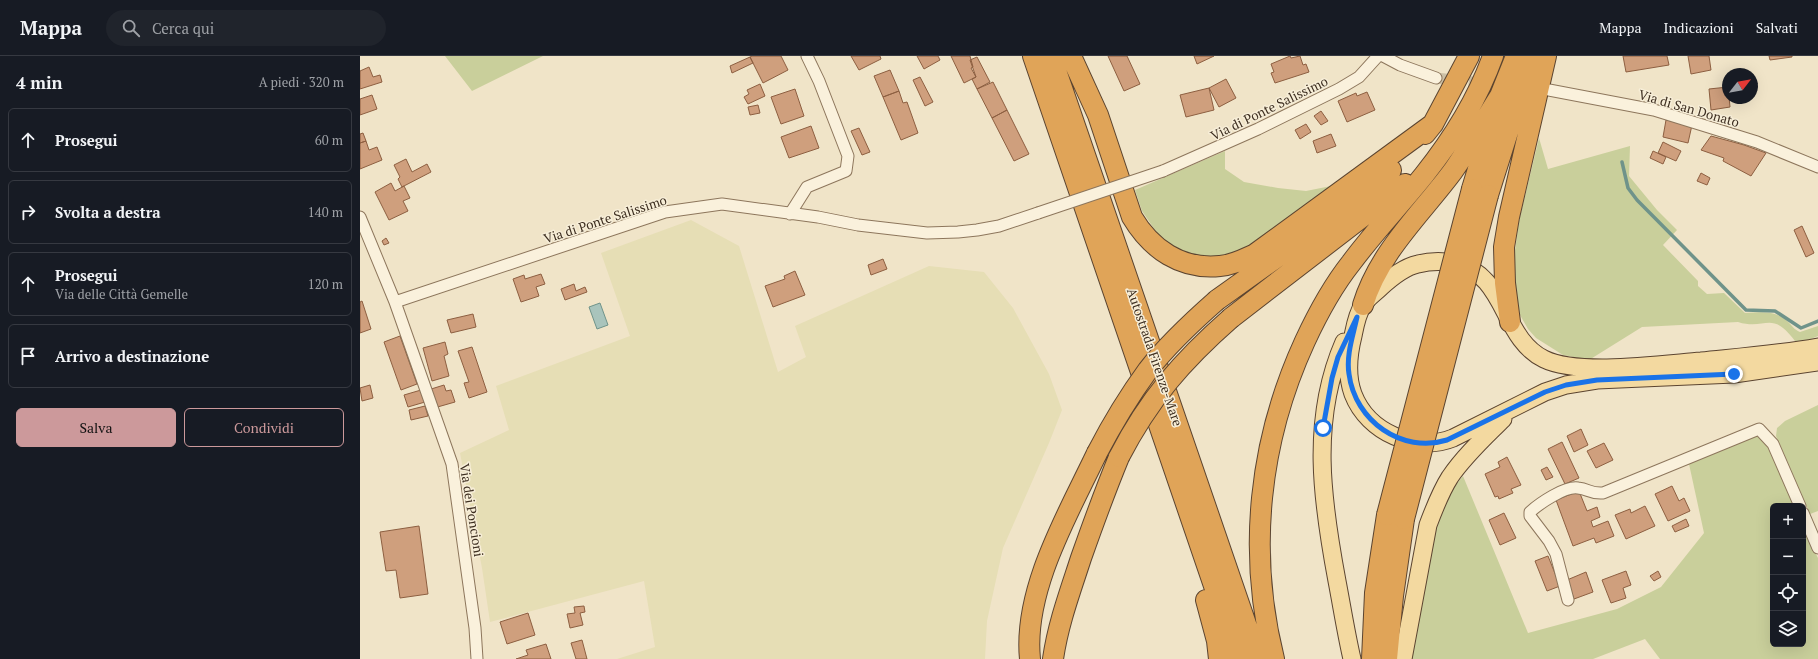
<!DOCTYPE html>
<html lang="it">
<head>
<meta charset="utf-8">
<style>
	:root { --surface:#171b24; --page:#20242c; --text:#f1f3f6; --muted:#9ea1a6; --line:#363941; --accent:#cc999b }
	body { margin:0; font-family:"PT Serif",serif; background:var(--page); color:var(--text) }
	.controls { position:absolute; right:12px; bottom:12px; display:grid; overflow:hidden; border-radius:6px; box-shadow:0 4px 16px #0002 }
	.controls button { width:36px; height:36px; display:grid; place-items:center; padding:0; border:0; border-bottom:1px solid var(--line); background:var(--surface); color:var(--text); font:20px sans-serif }
	.compass { position:absolute; left:1362px; top:12px; width:36px; height:36px; border-radius:50%; background:var(--surface); box-shadow:0 4px 16px #0002; rotate:59deg }
	.stop { position:absolute; width:12px; height:12px; margin:-9px; border:3px solid #1a73e8; border-radius:50%; background:#fff }
	.stop.end { background:#1a73e8; border-color:#fff; box-shadow:0 1px 4px #0008 }
	.list { margin:0; padding:0; list-style:none }
	h2 { display:flex; justify-content:space-between; align-items:center; height:52px; margin:0; padding:0 16px; font-size:17px }
	h2 small { font-size:13px; font-weight:400; color:var(--muted) }
	.list li { display:grid; grid-template-columns:26px 1fr auto; gap:12px; align-items:center; box-sizing:border-box; height:64px; margin:0 8px 8px; padding:0 8px; border:1px solid var(--line); border-radius:6px }
	.list b { display:block; font-size:15px; white-space:nowrap }
	.list p { margin:0; font-size:13px; white-space:nowrap; color:var(--muted) }
	.list em { font-size:13px; font-style:normal; color:var(--muted) }
	.actions { display:flex; gap:8px; padding:12px 16px }
	.actions a { flex:1; padding:9px 0; border:1px solid var(--accent); border-radius:6px; text-align:center; font-size:14px; color:var(--accent) }
	.actions .main { background:var(--accent); color:#111 }
	.icon { flex:none; width:22px; height:22px; fill:none; stroke:currentColor; stroke-width:2; stroke-linecap:round; stroke-linejoin:round }
	.map { position:relative; flex:none; width:1458px; height:603px; overflow:hidden }
	header { display:flex; align-items:center; gap:24px; box-sizing:border-box; height:56px; padding:0 20px; background:var(--surface); border-bottom:1px solid var(--line) }
	header strong { font-size:19px }
	nav { display:flex; gap:22px; margin-inline-start:auto; font-size:14px }
	.search { width:280px; height:36px; background:var(--page); display:flex; align-items:center; gap:10px; box-sizing:border-box; padding:0 14px; border-radius:22px; color:var(--muted); font-size:15px }
	main { display:flex }
	aside { flex:1; background:var(--surface) }
	.map>svg:first-child { display:block }
</style>
</head>
<body>
<header>
<strong>Mappa</strong>
<div class="search"><svg class="icon" aria-label="search" viewBox="0 0 24 24"><circle cx="10" cy="10" r="6"/><path d="M15 15l6 6"/></svg>Cerca qui</div>
<nav><a>Mappa</a><a>Indicazioni</a><a>Salvati</a></nav>
</header>
<main>
<aside>
<h2>4 min<small>A piedi · 320 m</small></h2>
<ul class="list">
<li><svg class="icon" aria-label="ahead" viewBox="0 0 24 24"><path d="M12 20V5M6 11l6-6 6 6"/></svg><div><b>Prosegui</b></div><em>60 m</em></li>
<li><svg class="icon" aria-label="right" viewBox="0 0 24 24"><path d="M7 20v-9h11M14 6l5 5-5 5"/></svg><div><b>Svolta a destra</b></div><em>140 m</em></li>
<li><svg class="icon" aria-label="ahead" viewBox="0 0 24 24"><path d="M12 20V5M6 11l6-6 6 6"/></svg><div><b>Prosegui</b><p>Via delle Città Gemelle</p></div><em>120 m</em></li>
<li><svg class="icon" aria-label="arrive" viewBox="0 0 24 24"><path d="M6 21V4h12l-3 4 3 4H6"/></svg><div><b>Arrivo a destinazione</b></div></li>
</ul>
<div class="actions"><a class="main">Salva</a><a>Condividi</a></div>
</aside>
<div class="map">
<svg width="1458" height="603" viewBox="0 0 1458 603">
	<rect width="100%" height="100%" fill="#f0e4c8"/>
	<!-- farmland -->
	<path fill="#e6deb5" d="M 331,164 L 379,190 L 418,316 L 446,301 L 435,270 L 569,210 L 624,216 L 653,252 L 689,318 L 702,354 L 689,387 L 643,492 L 627,565 L 625,603 L 257,603 L 295,591 L 284,525 L 130,566 L 122,512 L 100,397 L 149,374 L 136,330 L 270,280 L 241,197 Z"/>
	<!-- green -->
	<path fill="#c9cf9b" d="M 85,0 L 183,0 L 112,35 Z
		M 1179,82 L 1188,113 L 1270,90 L 1269,120 L 1297,154 L 1317,174 L 1303,189 L 1338,225 L 1338,230 L 1347,238 L 1364,237 L 1385,257 C 1400,256 1414,254 1426,264 C 1431,268 1434,274 1440,276 L 1458,270 L 1458,280 L 1444,286 L 1435,285 C 1411,253 1406,275 1378,266 L 1282,271 L 1229,304 L 1203,299 L 1176,282 L 1168,273 L 1160,259 L 1155,230 L 1154,202 L 1159,165 Z
		M 865,95 L 865,113 L 884,126 L 918,132 L 946,135 L 971,130 L 877,198 L 855,203 L 826,200 L 803,186 L 782,155 L 775,134 Z
		M 1458,349 L 1458,455 L 1450,458 L 1416,380 L 1417,372 L 1425,365 Z
		M 1393,379 L 1403,381 L 1411,394 L 1434,450 L 1413,450 L 1413,588 L 1443,588 L 1443,472 L 1458,502 L 1458,603 L 1300,603 L 1285,583 L 1233,603 L 1047,603 L 1076,469 L 1087,439 L 1103,420 L 1168,577 L 1257,553 L 1301,531 L 1344,477 L 1329,408 Z"/>
	<!-- water -->
	<path fill="#a9c4bc" stroke="#6f938a" d="M 240,247 L 248,269 L 237,273 L 229,251 Z"/>
	<g fill="none" stroke-linecap="round" stroke-linejoin="round">
		<!-- stream -->
		<path stroke="#6f938a" stroke-width="3.5" d="M 1262,106 L 1268,132 L 1277,144 L 1386,254 L 1415,255 L 1441,272 L 1458,265"/>
	</g>
	<!-- building -->
	<path fill="#cf9f7d" stroke="#8d5f41" d="M 392,0 L 421,0 L 428,14 L 403,27 L 390,1 Z
		M 491,0 L 520,0 L 521,3 L 499,14 Z
		M 557,0 L 578,0 L 580,4 L 564,13 Z
		M 591,0 L 610,0 L 613,11 L 611,12 L 616,21 L 604,27 Z
		M 748,0 L 767,0 L 780,28 L 764,35 Z
		M 834,0 L 854,0 L 837,8 Z
		M 930,0 L 931,2 L 940,0 L 943,9 L 946,8 L 949,16 L 915,27 L 911,17 L 914,16 L 911,8 Z
		M 1263,0 L 1307,0 L 1309,9 L 1266,16 Z
		M 1328,0 L 1349,0 L 1351,14 L 1331,18 Z
		M 1409,0 L 1432,0 L 1432,1 L 1410,4 Z
		M 390,1 L 393,7 L 372,17 L 370,10 Z
		M 617,1 L 630,26 L 617,33 L 612,23 L 616,21 L 610,4 Z
		M 9,11 L 13,21 L 20,19 L 22,26 L 0,33 L 0,15 Z
		M 530,14 L 539,35 L 523,41 L 514,20 Z
		M 560,21 L 573,46 L 565,50 L 553,24 Z
		M 866,23 L 876,42 L 859,51 L 849,32 Z
		M 633,26 L 647,54 L 632,62 L 617,33 Z
		M 400,28 L 405,40 L 388,48 L 384,41 L 389,38 L 387,34 Z
		M 1368,31 L 1370,51 L 1351,54 L 1349,33 Z
		M 849,32 L 854,54 L 826,61 L 820,39 Z
		M 435,33 L 444,60 L 421,68 L 411,41 Z
		M 539,35 L 543,47 L 547,46 L 558,77 L 541,84 L 523,41 Z
		M 1007,36 L 1015,54 L 987,66 L 978,45 L 996,37 L 997,40 Z
		M 12,39 L 17,53 L 0,59 L 0,43 Z
		M 398,49 L 400,57 L 390,59 L 388,51 Z
		M 647,54 L 669,98 L 654,105 L 632,62 Z
		M 961,55 L 968,65 L 961,69 L 954,60 Z
		M 1306,64 L 1332,69 L 1328,87 L 1303,81 Z
		M 946,68 L 951,76 L 940,83 L 935,74 Z
		M 451,70 L 459,92 L 429,102 L 421,81 Z
		M 499,72 L 510,96 L 502,99 L 491,75 Z
		M 3,77 L 6,85 L 0,87 L 0,78 Z
		M 971,78 L 976,90 L 957,97 L 953,85 Z
		M 1351,80 L 1384,89 L 1406,97 L 1391,120 L 1363,105 L 1364,102 L 1341,94 Z
		M 6,85 L 9,94 L 17,91 L 22,104 L 0,113 L 0,87 Z
		M 1303,86 L 1321,95 L 1316,105 L 1298,97 Z
		M 1293,95 L 1306,101 L 1303,108 L 1290,102 Z
		M 46,103 L 52,116 L 67,108 L 71,116 L 42,131 L 38,123 L 40,121 L 34,109 Z
		M 1341,117 L 1350,122 L 1347,129 L 1337,125 Z
		M 31,127 L 35,135 L 44,130 L 50,142 L 43,145 L 48,155 L 29,164 L 15,136 Z
		M 1442,170 L 1454,197 L 1446,201 L 1434,174 Z
		M 26,182 L 29,187 L 24,189 L 22,185 Z
		M 523,203 L 527,213 L 511,219 L 508,209 Z
		M 435,215 L 445,239 L 413,251 L 405,230 L 425,223 L 424,220 Z
		M 181,218 L 185,228 L 176,231 L 179,240 L 161,246 L 153,223 L 164,219 L 165,223 Z
		M 214,228 L 216,235 L 225,231 L 227,236 L 205,244 L 201,233 Z
		M 2,245 L 11,273 L 0,277 L 0,246 Z
		M 113,258 L 116,271 L 91,277 L 87,264 Z
		M 40,280 L 57,328 L 41,334 L 24,286 Z
		M 85,286 L 88,298 L 84,300 L 89,320 L 72,325 L 63,292 Z
		M 112,291 L 127,336 L 109,342 L 104,327 L 109,326 L 98,295 Z
		M 10,329 L 13,342 L 2,345 L 0,332 Z
		M 84,329 L 86,335 L 91,334 L 95,346 L 74,352 L 68,334 Z
		M 61,334 L 65,346 L 48,351 L 44,339 Z
		M 65,350 L 68,360 L 51,364 L 49,354 Z
		M 1221,373 L 1228,389 L 1214,396 L 1207,380 Z
		M 1202,386 L 1219,422 L 1205,428 L 1188,393 Z
		M 1244,387 L 1253,404 L 1236,412 L 1227,395 Z
		M 1147,401 L 1161,429 L 1151,433 L 1153,437 L 1139,443 L 1138,440 L 1135,441 L 1125,418 L 1140,411 L 1138,406 Z
		M 1187,411 L 1193,421 L 1186,424 L 1181,414 Z
		M 1312,430 L 1319,445 L 1324,442 L 1330,455 L 1308,465 L 1295,438 Z
		M 1219,435 L 1227,455 L 1237,451 L 1240,461 L 1231,465 L 1233,471 L 1248,465 L 1254,480 L 1236,487 L 1234,482 L 1213,490 L 1196,444 Z
		M 1285,450 L 1295,470 L 1266,483 L 1255,459 L 1270,453 L 1271,457 Z
		M 1144,457 L 1156,482 L 1140,489 L 1129,464 Z
		M 1326,463 L 1329,470 L 1315,476 L 1312,470 Z
		M 59,470 L 68,538 L 40,542 L 36,514 L 26,515 L 20,476 Z
		M 1188,500 L 1200,530 L 1187,535 L 1175,505 Z
		M 1266,515 L 1271,529 L 1263,532 L 1266,542 L 1251,547 L 1242,524 Z
		M 1298,515 L 1301,521 L 1294,525 L 1290,520 Z
		M 1226,516 L 1233,536 L 1214,543 L 1207,524 Z
		M 224,550 L 225,556 L 220,557 L 223,569 L 210,572 L 207,558 L 215,557 L 214,551 Z
		M 168,557 L 175,579 L 147,588 L 140,566 Z
		M 222,584 L 227,603 L 216,603 L 211,587 Z
		M 186,588 L 191,603 L 156,603 L 168,599 L 166,594 Z"/>
	<g fill="none" stroke-linecap="round" stroke-linejoin="round">
		<!-- minor-tunnel -->
		<path stroke="#ccc0a6" stroke-width="11" stroke-dasharray="11 5.5" stroke-linecap="butt" d="M 1076,22 L 1149,30"/>
		<defs>
			<path id="minor" d="M 1023,0 L 1040,9 L 1076,22
				M 1189,34 L 1294,54 L 1397,86 L 1458,111
				M 803,115 L 898,73 L 979,33 L 999,21 L 1018,0
				M 430,158 L 447,131 L 486,115 L 488,100 L 459,25 L 447,0
				M 0,161 L 35,246 L 305,156 L 362,148 L 458,161 L 498,169 L 567,177 L 598,176 L 617,174 L 639,170 L 678,157
				M 35,246 L 92,408 L 115,572 L 117,603
				M 1443,457 L 1458,492
				M 1208,544 L 1196,498 L 1189,485 L 1170,460 L 1170,456 C 1180,447 1205,430 1218,432 C 1229,433 1230,438 1243,437 L 1399,373 L 1413,388 L 1440,450"/>
			<path id="primary" d="M 984,286 C 950,364 962,445 977,525 C 982,551 986,577 992,603
				M 1458,291 C 1419,298 1380,301 1341,305 C 1303,308 1218,320 1184,303 C 1141,282 1147,218 1094,207 C 1083,205 1070,205 1058,208 C 1044,211 1032,221 1021,231 C 1015,237 1007,242 1003,249 C 997,258 995,270 993,280 C 988,300 986,319 993,338 C 1008,377 1056,397 1093,382 L 1185,336 L 1206,329 L 1237,324 L 1374,318 L 1458,306
				M 1043,603 L 1068,469 C 1074,453 1081,435 1090,421 C 1105,399 1125,381 1143,363"/>
			<path id="motorway" d="M 673,0 L 879,603
				M 691,0 L 898,603
				M 711,0 L 738,59 L 772,161 C 791,193 821,214 860,210 C 873,209 884,203 895,198 L 1073,68
				M 1065,78 L 1073,68 L 1109,0
				M 1112,133 L 1140,40 L 1156,0
				M 1128,139 L 1172,0
				M 857,244 L 982,155 L 1031,114
				M 1003,249 C 1019,196 1061,158 1093,115 C 1110,91 1124,65 1140,40
				M 871,262 L 1045,128
				M 1150,266 L 1145,227 L 1144,191 L 1149,161 L 1186,0
				M 846,544 L 857,585 L 859,603
				M 670,603 C 663,534 708,458 737,397
				M 693,603 C 698,568 710,536 721,502 C 733,468 745,435 759,401
				M 914,603 C 887,495 899,385 945,285 C 958,257 972,231 991,207 C 1014,176 1040,149 1064,119 C 1092,84 1118,42 1133,0
				M 1012,603 L 1015,537 L 1027,459
				M 1027,603 L 1033,540 L 1044,463"/>
		</defs>
		<!-- minor casing -->
		<use href="#minor" stroke="#8d765c" stroke-width="13"/>
		<!-- primary casing -->
		<use href="#primary" stroke="#5b4430" stroke-width="19"/>
		<!-- motorway casing -->
		<use href="#motorway" stroke="#5b4430" stroke-width="22"/>
		<!-- minor -->
		<use href="#minor" stroke="#faf1dc" stroke-width="11"/>
		<!-- primary -->
		<use href="#primary" stroke="#f3d9a0" stroke-width="17"/>
		<!-- motorway -->
		<use href="#motorway" stroke="#e0a458" stroke-width="20"/>
		<defs>
			<path id="minor-bridge" d="M 678,157 L 803,115"/>
			<path id="motorway-bridge" d="M 737,397 C 752,368 769,340 788,314 C 808,288 832,266 857,244
				M 759,401 C 789,343 822,305 871,262
				M 1027,459 L 1112,133
				M 1044,463 L 1128,139"/>
		</defs>
		<!-- minor-bridge casing -->
		<use href="#minor-bridge" stroke="#8d765c" stroke-width="13" stroke-linecap="butt"/>
		<!-- motorway-bridge casing -->
		<use href="#motorway-bridge" stroke="#5b4430" stroke-width="22" stroke-linecap="butt"/>
		<!-- minor-bridge -->
		<use href="#minor-bridge" stroke="#faf1dc" stroke-width="11"/>
		<!-- motorway-bridge -->
		<use href="#motorway-bridge" stroke="#e0a458" stroke-width="20"/>
	</g>
	<g fill="none" stroke-linecap="round" stroke-linejoin="round">
		<!-- route -->
		<path stroke="#1a73e8" stroke-width="5" d="M 963,372 L 972,322 L 978,301 L 997,261 C 993,280 986,299 989,318 C 995,365 1042,398 1087,384 L 1185,336 L 1206,329 L 1237,324 L 1374,318"/>
	</g>
	<g text-anchor="middle" dominant-baseline="central" stroke-width="3" stroke-linejoin="round" paint-order="stroke">
		<!-- street labels -->
		<g font-size="13" fill="#3d2e20" stroke="#f7eed8">
			<text transform="translate(909 52) rotate(-26)">Via di Ponte Salissimo</text>
			<text transform="translate(1329 52) rotate(16)">Via di San Donato</text>
			<text transform="translate(245 163) rotate(-18)">Via di Ponte Salissimo</text>
			<text transform="translate(795 301) rotate(71)">Autostrada Firenze-Mare</text>
			<text transform="translate(112 454) rotate(81)">Via dei Poncioni</text>
		</g>
	</g>
</svg>
<div class="controls">
<button>+</button>
<button>−</button>
<button><svg class="icon" aria-label="locate" viewBox="0 0 24 24"><circle cx="12" cy="12" r="6"/><path d="M12 2v4M12 18v4M2 12h4M18 12h4"/></svg></button>
<button><svg class="icon" aria-label="layers" viewBox="0 0 24 24"><path d="M12 4l9 5-9 5-9-5zM3 14l9 5 9-5"/></svg></button>
</div>
<svg class="compass" viewBox="-18 -18 36 36"><path d="M0-13l5 13h-10z" fill="#e53935"/><path d="M0 13l5-13h-10z" fill="#9ea1a6"/></svg>
<div class="stop" style="left:963px;top:372px"></div>
<div class="stop end" style="left:1374px;top:318px"></div>
</div>
</main>
</body>
</html>
